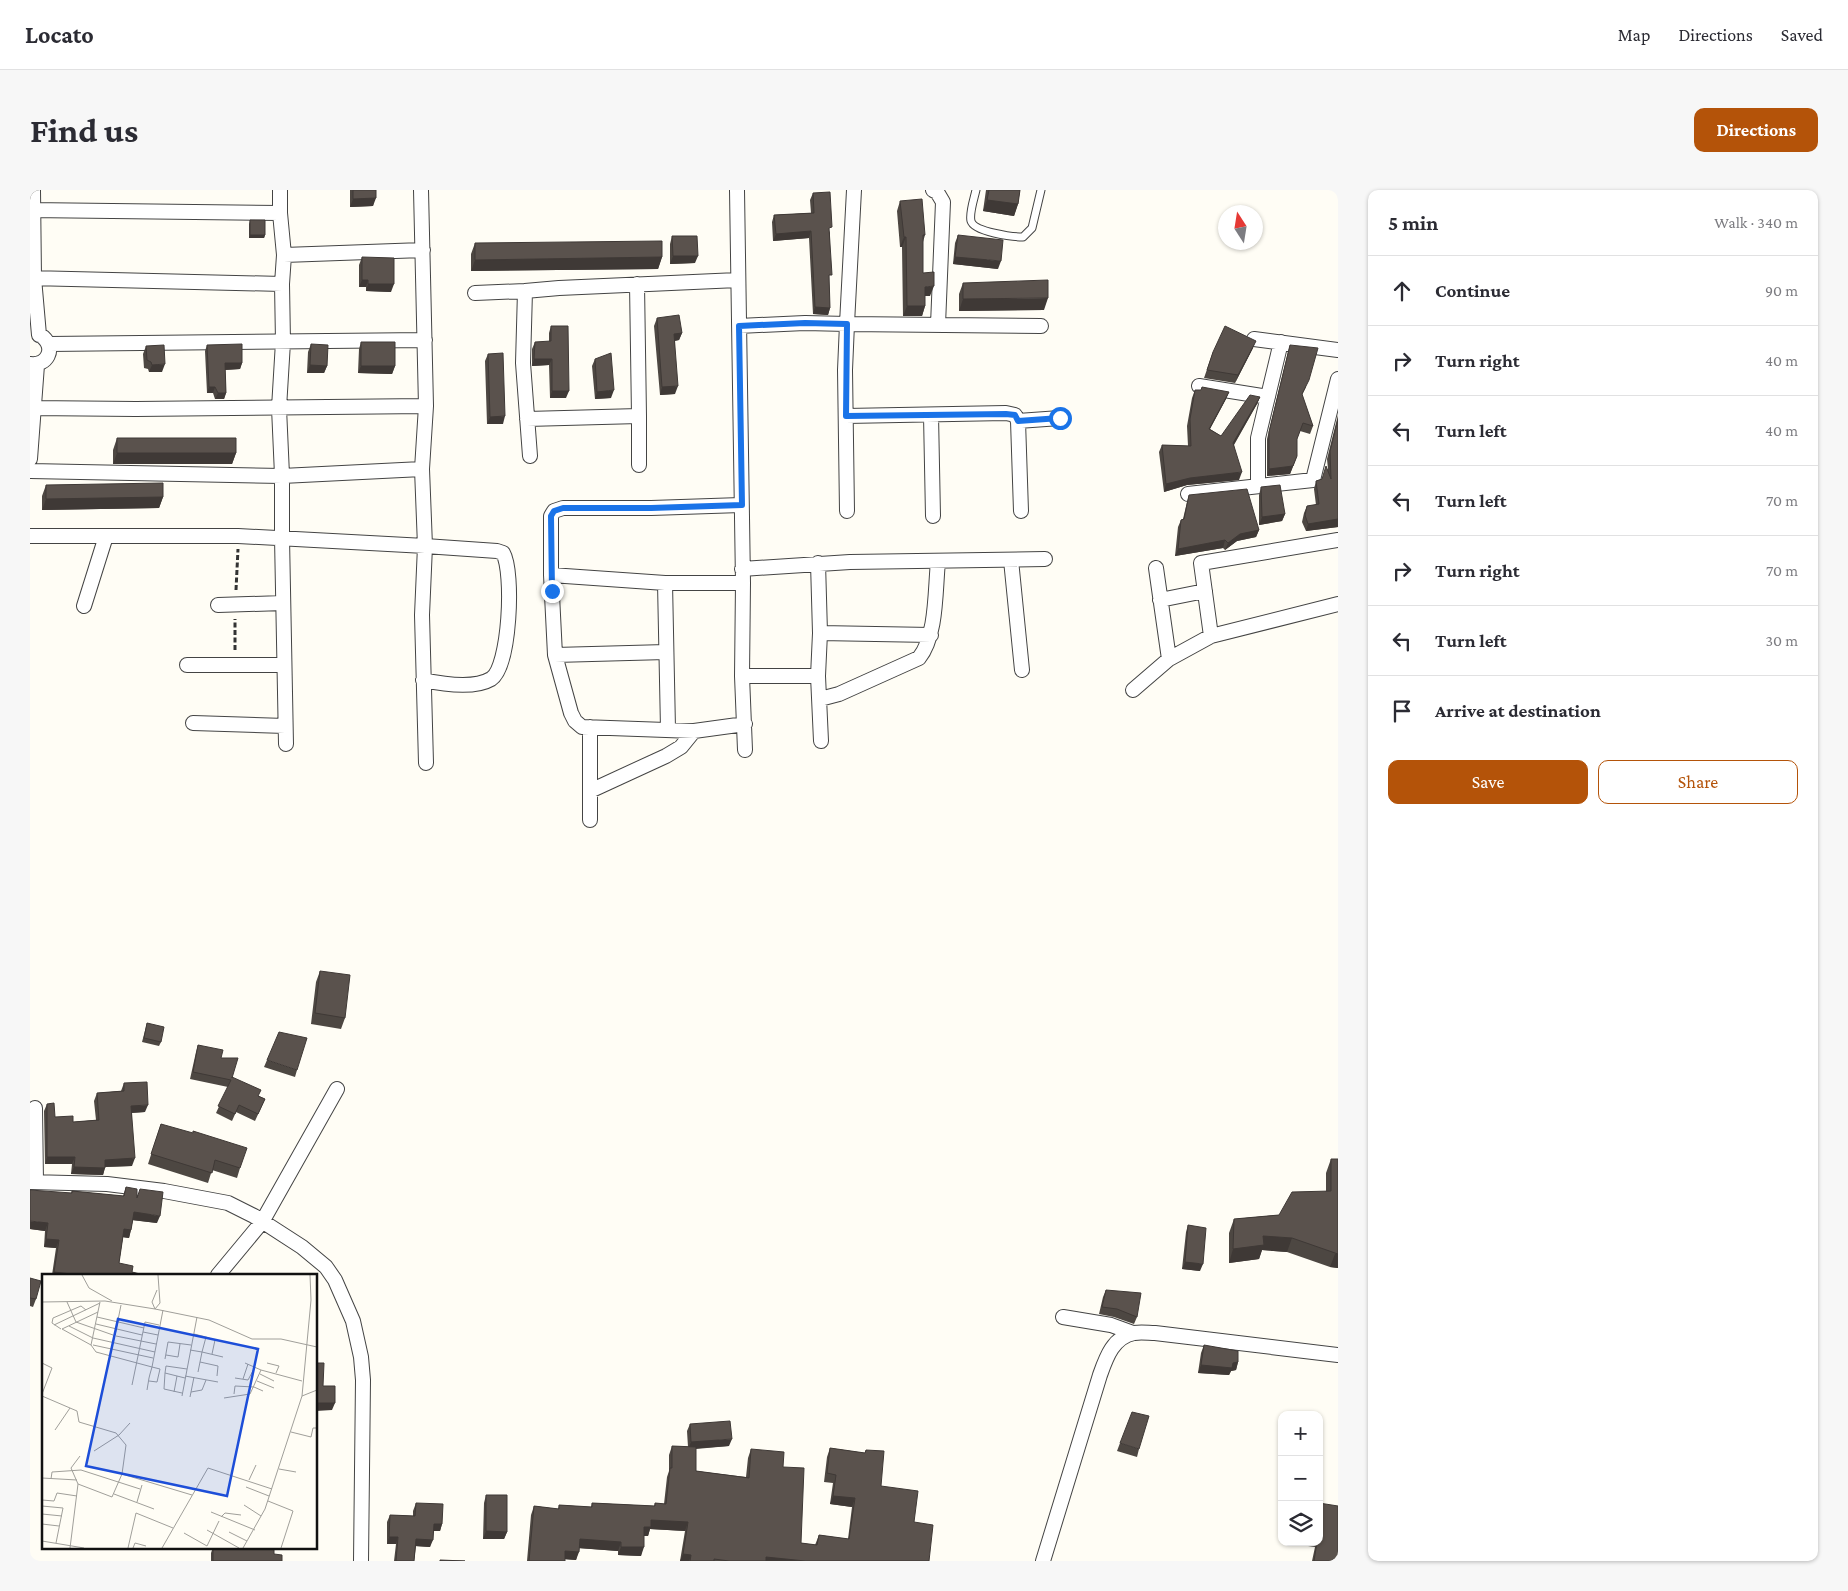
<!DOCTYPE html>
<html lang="en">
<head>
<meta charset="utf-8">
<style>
	:root { --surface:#fff; --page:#f7f7f7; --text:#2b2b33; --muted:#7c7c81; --line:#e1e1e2; --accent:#b45309 }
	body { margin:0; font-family:"Crimson Pro",serif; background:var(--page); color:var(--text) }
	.controls { position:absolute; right:15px; bottom:15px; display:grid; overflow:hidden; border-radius:10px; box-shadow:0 1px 4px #0004 }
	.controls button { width:45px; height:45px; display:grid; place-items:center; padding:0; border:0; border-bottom:1px solid var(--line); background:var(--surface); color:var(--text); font:25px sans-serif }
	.compass { position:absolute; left:1188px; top:15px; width:45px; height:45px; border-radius:50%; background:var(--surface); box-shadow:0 1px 4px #0004; rotate:348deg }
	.stop { position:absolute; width:15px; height:15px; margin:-11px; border:4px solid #1a73e8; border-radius:50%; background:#fff }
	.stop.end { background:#1a73e8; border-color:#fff; box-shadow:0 1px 5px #0008 }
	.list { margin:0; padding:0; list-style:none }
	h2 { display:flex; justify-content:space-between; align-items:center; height:65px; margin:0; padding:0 20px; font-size:21px }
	h2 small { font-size:16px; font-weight:400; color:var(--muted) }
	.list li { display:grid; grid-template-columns:32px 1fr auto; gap:15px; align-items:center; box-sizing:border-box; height:70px; padding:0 20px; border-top:1px solid var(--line) }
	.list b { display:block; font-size:19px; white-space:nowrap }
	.list em { font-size:16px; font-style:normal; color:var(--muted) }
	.actions { display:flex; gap:10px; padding:15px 20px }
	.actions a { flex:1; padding:11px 0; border:1px solid var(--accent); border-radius:10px; text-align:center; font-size:18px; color:var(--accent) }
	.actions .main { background:var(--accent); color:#fff }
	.icon { flex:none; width:28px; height:28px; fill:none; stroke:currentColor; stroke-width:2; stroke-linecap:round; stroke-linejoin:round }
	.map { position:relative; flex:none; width:1308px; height:1371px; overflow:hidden; border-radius:10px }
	header { display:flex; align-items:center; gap:30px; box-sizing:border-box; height:70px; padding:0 25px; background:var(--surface); border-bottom:1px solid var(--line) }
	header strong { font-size:24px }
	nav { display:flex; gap:28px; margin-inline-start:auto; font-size:18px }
	.intro { display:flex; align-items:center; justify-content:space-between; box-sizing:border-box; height:120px; padding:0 30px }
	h1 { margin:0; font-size:35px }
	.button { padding:12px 22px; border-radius:10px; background:var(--accent); color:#fff; font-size:18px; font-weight:700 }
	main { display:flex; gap:30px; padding:0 30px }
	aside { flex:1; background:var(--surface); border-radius:10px; box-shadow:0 1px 4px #0004 }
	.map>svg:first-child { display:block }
</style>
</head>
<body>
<header>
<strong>Locato</strong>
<nav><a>Map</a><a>Directions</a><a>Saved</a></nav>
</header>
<div class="intro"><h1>Find us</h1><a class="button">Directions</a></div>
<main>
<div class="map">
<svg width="1308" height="1371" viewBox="0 0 1308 1371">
	<rect width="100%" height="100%" fill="#fffdf5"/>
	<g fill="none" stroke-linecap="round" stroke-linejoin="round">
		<defs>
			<path id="lane" d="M 946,0 C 944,9 939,23 941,31 C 944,42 983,47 993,47 L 1002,38 L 1011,0"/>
			<path id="street" d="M 3,0 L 4,88 L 9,145
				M 250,0 L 250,23 L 254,65 L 252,94 L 253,152 L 249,218 L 252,285 L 252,348 L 256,554
				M 707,0 L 713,393 L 712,486 L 715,560
				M 824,0 L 817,134 L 1011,136
				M 903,0 L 907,2 L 913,12 L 908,135
				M 0,20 L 250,23
				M 254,65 L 393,60
				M 0,88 L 252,94
				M 445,103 L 495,101
				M 709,136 L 775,133 L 817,134 L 815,180 L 817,321
				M 1224,149 L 1308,160
				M 19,154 L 395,150
				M 0,174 C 17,176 26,159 13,147
				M 1169,196 L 1238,207
				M 0,218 L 106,219 L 396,216
				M 901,225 L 903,326
				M 609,226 L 609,275
				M 816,226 L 976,223 L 985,225 L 988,231 L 991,321
				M 497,229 L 609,226 L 607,94
				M 988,231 L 1030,228
				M 500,266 L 493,173 L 495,101 L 529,98 L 708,90
				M 0,269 L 7,175
				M 0,281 L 252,286 L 392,279
				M 1228,296 L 1228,248 L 1251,152
				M 1158,304 L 1283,290 L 1308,189
				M 711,315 L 621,318 L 533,318 L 524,321 L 521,326 L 521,385 L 525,465 L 541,523 L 545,531 L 552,537 L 664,541 L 715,534
				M 0,346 L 208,346 L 395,356 L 392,279 L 396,216 L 391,0
				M 981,370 L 992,480
				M 788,373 L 790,443 L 788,486 L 791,551
				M 1126,378 L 1139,469
				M 712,379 L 820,372 L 1015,369
				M 521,385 L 635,393 L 713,393
				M 635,393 L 638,539
				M 1130,410 L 1175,401
				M 188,415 L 253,413
				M 54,416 L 76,346
				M 790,443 L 901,445
				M 1181,446 L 1171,373 L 1308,350
				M 525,465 L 636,462
				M 157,475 L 254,475
				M 712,486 L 788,486
				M 393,490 C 412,494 444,499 461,489 C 480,477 484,382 473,363 L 467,361 L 395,356 L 392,425 L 396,573
				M 1103,500 L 1139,469 L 1181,446 L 1308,414
				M 790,509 L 809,504 L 889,468 C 907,446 905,400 908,372
				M 163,533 L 255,536
				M 560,537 L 560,630
				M 560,601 L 636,566 L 651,557 L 664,541
				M 5,918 L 6,992
				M 0,992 L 77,994 L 134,1001 L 198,1013 L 224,1026 L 272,1057 L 296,1077 L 305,1090 L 323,1131 L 331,1167 L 333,1190 L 331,1371
				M 188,1085 L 232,1032 L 307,899
				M 1033,1127 L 1081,1135 L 1103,1143
				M 1013,1371 L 1070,1185 C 1076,1168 1083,1147 1104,1143 C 1111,1142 1119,1143 1125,1143 L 1308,1165"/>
		</defs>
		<!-- lane casing -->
		<use href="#lane" stroke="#444" stroke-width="9"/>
		<!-- street casing -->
		<use href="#street" stroke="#444" stroke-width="16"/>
		<!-- path -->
		<path stroke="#333" stroke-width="3" stroke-dasharray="5 2.5" stroke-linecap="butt" d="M 206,400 L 208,359
			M 205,460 L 205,429"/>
		<!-- lane -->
		<use href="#lane" stroke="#fff" stroke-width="7"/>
		<!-- street -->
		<use href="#street" stroke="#fff" stroke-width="14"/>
	</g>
	<!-- wall -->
	<path fill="#4d4742" d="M 320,0 L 346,0 L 343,16 L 320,17 Z
		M 956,0 L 990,0 L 988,14 L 984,26 L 953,21 Z
		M 783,3 L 800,43 L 799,92 L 800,118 L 798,125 L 783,124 L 779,48 L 743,51 L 742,32 L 744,25 L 781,23 L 780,10 Z
		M 870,11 L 895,45 L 893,52 L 893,83 L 900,106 L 895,106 L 895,116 L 892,126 L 873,126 L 872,57 L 870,57 L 867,21 Z
		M 220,30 L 235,45 L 234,48 L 219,48 L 219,34 Z
		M 928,45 L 968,79 L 923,74 L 925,53 Z
		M 642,46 L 665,73 L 640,74 L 640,54 Z
		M 445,53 L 632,67 L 628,79 L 441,81 L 441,64 Z
		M 332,67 L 361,102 L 336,101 L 336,97 L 329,97 L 329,75 Z
		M 933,93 L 1014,120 L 929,121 L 929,104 Z
		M 627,128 L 652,143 L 649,150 L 645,151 L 645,204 L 630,205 L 624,136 Z
		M 521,136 L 536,208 L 520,208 L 519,175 L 502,176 L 502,159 L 505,152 L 519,152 L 519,143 Z
		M 331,152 L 365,176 L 362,184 L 328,183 L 329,159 Z
		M 281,154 L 297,176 L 294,183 L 277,183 L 278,162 Z
		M 177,155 L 212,173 L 210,179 L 195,180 L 196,203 L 194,209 L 185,209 L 183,203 L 177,203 L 175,161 Z
		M 1260,155 L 1276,197 L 1272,205 L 1283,236 L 1280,244 L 1270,241 L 1267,249 L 1264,274 L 1260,284 L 1237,286 L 1237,249 L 1258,162 Z
		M 116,156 L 132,182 L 119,182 L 118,179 L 114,178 L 113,164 Z
		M 1223,158 L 1205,193 L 1174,188 L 1183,162 Z
		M 458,164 L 473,234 L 457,234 L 455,171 Z
		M 565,169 L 581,208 L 565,209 L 562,176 Z
		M 1165,200 L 1199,202 L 1196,209 L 1180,239 L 1191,246 L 1230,207 L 1227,214 L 1204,255 L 1209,290 L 1157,295 L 1134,302 L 1129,262 L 1132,255 L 1158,256 L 1157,236 L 1162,208 Z
		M 1308,225 L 1308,337 L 1276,341 L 1272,332 L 1274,323 L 1277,316 L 1286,315 L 1284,299 L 1286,291 L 1292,289 L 1298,279 L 1297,269 Z
		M 87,248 L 206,263 L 202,274 L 83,274 L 83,260 Z
		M 16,295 L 133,307 L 129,318 L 12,320 L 12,306 Z
		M 1231,297 L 1255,324 L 1252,331 L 1229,335 L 1229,305 Z
		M 1159,305 L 1229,340 L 1226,347 L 1207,351 L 1195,360 L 1193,358 L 1145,366 L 1148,337 L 1151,330 L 1153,329 L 1157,312 Z
		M 290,781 L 315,828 L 311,839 L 281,834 L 286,792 Z
		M 117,833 L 131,852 L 129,856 L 112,852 Z
		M 168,855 L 191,868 L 202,888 L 229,906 L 235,909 L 225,931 L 206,922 L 202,931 L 186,923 L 198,897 L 160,889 L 166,862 Z
		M 237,870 L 267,880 L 265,887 L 234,877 Z
		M 94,893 L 115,922 L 102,923 L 102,976 L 75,977 L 73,985 L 41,984 L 42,974 L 15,974 L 14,921 L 17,914 L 25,927 L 43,932 L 66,930 L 64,911 L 67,903 L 91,901 Z
		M 131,934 L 210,978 L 207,988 L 182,980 L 178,993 L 118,974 Z
		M 1301,969 L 1308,969 L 1308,1078 L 1300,1077 L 1257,1062 L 1232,1060 L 1229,1069 L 1199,1073 L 1199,1043 L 1204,1029 L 1249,1025 L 1296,1001 L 1296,983 Z
		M 96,997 L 107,1007 L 127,1033 L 103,1030 L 99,1048 L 93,1047 L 89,1073 L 102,1082 L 114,1085 L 22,1085 L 26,1058 L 14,1057 L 15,1041 L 0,1039 L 41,1003 L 42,1001 L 93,1006 Z
		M 1158,1035 L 1170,1081 L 1152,1079 L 1156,1042 Z
		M 0,1088 L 6,1109 L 3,1117 L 0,1116 Z
		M 1076,1100 L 1107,1127 L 1104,1134 L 1084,1127 L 1069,1124 L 1073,1107 Z
		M 1174,1155 L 1208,1172 L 1206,1180 L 1201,1181 L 1199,1185 L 1168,1183 L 1171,1163 Z
		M 660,1234 L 699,1256 L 666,1259 L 666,1281 L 716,1287 L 718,1268 L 721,1259 L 753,1277 L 771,1353 L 785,1355 L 789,1345 L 818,1349 L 822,1317 L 800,1314 L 803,1293 L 794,1292 L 797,1267 L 800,1258 L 835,1263 L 836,1260 L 851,1296 L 884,1332 L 899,1371 L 650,1371 L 655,1341 L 620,1339 L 618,1346 L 614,1346 L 611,1366 L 588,1365 L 588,1361 L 549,1358 L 546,1370 L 535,1369 L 535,1371 L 497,1371 L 501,1325 L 504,1316 L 528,1319 L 529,1315 L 561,1317 L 562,1313 L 624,1316 L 625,1313 L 634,1314 L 637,1287 L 639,1281 L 639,1265 L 642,1256 L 658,1257 L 657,1241 Z
		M 1090,1253 L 1109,1259 L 1107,1267 L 1087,1261 Z
		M 456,1305 L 477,1342 L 474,1349 L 453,1349 L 454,1313 Z
		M 386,1313 L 412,1334 L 410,1341 L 403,1341 L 400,1357 L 386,1356 L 384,1371 L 364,1371 L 366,1354 L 357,1354 L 357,1332 L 360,1325 L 383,1326 L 383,1321 Z
		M 1278,1352 L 1289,1352 L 1308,1371 L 1282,1371 L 1285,1357 L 1278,1356 Z
		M 183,1357 L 213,1357 L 244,1364 L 252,1371 L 181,1371 L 181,1363 Z"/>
	<!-- shaded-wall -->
	<path fill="#3f3936" d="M 346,8 L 343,16 L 320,17 L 323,9 Z
		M 957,10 L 988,14 L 984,26 L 953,21 Z
		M 781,41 L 779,48 L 743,51 L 746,44 Z
		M 220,45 L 235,45 L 234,48 L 219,48 Z
		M 874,47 L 876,47 L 872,57 L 870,57 Z
		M 643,66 L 668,66 L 665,73 L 640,74 Z
		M 632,67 L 628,79 L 441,81 L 445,70 Z
		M 925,67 L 971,71 L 968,79 L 923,74 Z
		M 332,90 L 338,90 L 336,97 L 329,97 Z
		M 338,94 L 364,94 L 361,102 L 336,101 Z
		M 904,96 L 900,106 L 892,106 L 895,97 Z
		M 1018,108 L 1014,120 L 929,121 L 933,109 Z
		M 877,116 L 895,116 L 892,126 L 873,126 Z
		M 785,117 L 800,118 L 798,125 L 783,124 Z
		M 652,143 L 649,150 L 642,151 L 644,144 Z
		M 1226,151 L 1223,158 L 1205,193 L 1208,185 Z
		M 504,169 L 522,169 L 519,175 L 502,176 Z
		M 195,173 L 212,173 L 210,179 L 193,180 Z
		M 135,174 L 132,182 L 119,182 L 122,175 Z
		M 280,175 L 297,176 L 294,183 L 277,183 Z
		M 331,176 L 365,176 L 362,184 L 328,183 Z
		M 648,196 L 645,204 L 630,205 L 632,197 Z
		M 179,197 L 185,197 L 183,203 L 177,203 Z
		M 584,200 L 581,208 L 565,209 L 567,202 Z
		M 522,201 L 539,201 L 536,208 L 520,208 Z
		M 1199,202 L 1196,209 L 1176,246 L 1179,239 Z
		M 188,203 L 196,203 L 194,209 L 185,209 Z
		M 1230,207 L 1227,214 L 1200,261 L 1203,253 Z
		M 475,226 L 473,234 L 457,234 L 460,227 Z
		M 87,263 L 206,263 L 202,274 L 83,274 Z
		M 1267,266 L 1260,284 L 1237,286 L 1239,279 Z
		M 1212,282 L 1209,290 L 1157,295 L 1134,302 L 1136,294 L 1160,288 Z
		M 133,307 L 129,318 L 12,320 L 16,309 Z
		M 1255,324 L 1252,331 L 1229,335 L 1232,327 Z
		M 1308,329 L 1308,337 L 1276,341 L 1278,334 Z
		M 1229,340 L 1226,347 L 1207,351 L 1195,360 L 1198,353 L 1210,344 Z
		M 1195,350 L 1193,358 L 1145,366 L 1148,359 Z
		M 118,915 L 115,922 L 98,923 L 101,916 Z
		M 17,967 L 45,967 L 42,974 L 15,974 Z
		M 105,968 L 102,976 L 72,977 L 75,970 Z
		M 44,977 L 75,978 L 73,985 L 41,984 Z
		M 104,1022 L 130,1026 L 127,1033 L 101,1030 Z
		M 0,1031 L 18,1033 L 15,1041 L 0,1039 Z
		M 94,1039 L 101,1040 L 99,1048 L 91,1047 Z
		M 1233,1046 L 1262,1048 L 1257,1062 L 1232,1060 L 1229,1069 L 1199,1073 L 1203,1059 Z
		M 16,1049 L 29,1050 L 26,1058 L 14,1057 Z
		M 1305,1064 L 1308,1064 L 1308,1078 L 1300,1077 Z
		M 1155,1072 L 1173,1074 L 1170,1081 L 1152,1079 Z
		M 24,1082 L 50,1085 L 23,1085 Z
		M 1208,1172 L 1206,1180 L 1201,1181 L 1199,1185 L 1168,1183 L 1171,1175 Z
		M 286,1213 L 305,1213 L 302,1220 L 286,1221 Z
		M 702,1249 L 699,1256 L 658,1259 L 661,1252 Z
		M 803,1306 L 825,1308 L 822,1317 L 800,1314 Z
		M 621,1330 L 658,1332 L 655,1341 L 620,1339 L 618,1346 L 611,1346 L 614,1337 Z
		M 404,1334 L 412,1334 L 410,1341 L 401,1341 Z
		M 456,1341 L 477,1342 L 474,1349 L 453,1349 Z
		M 359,1347 L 368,1347 L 366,1354 L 357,1354 Z
		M 386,1349 L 403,1350 L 400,1357 L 384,1356 Z
		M 550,1349 L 591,1352 L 588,1361 L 547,1358 Z
		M 591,1357 L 614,1357 L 611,1366 L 588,1365 Z
		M 535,1361 L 549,1362 L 546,1370 L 532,1369 Z
		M 653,1364 L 661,1365 L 659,1371 L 650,1371 Z
		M 736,1367 L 775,1371 L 735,1371 Z"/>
	<!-- building -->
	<path fill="#5a524d" stroke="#3f3936" d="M 323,0 L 346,0 L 346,8 L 323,9 Z
		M 959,0 L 990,0 L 988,14 L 957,10 Z
		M 800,2 L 802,37 L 799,38 L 802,85 L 799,85 L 800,118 L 785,117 L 781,41 L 746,44 L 744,25 L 784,23 L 783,3 Z
		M 892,9 L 895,45 L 893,45 L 893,83 L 904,82 L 904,96 L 895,97 L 895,116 L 877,116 L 876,47 L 874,47 L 870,11 Z
		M 220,30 L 235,30 L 235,45 L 220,45 Z
		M 928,45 L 973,50 L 971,71 L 925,67 Z
		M 642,46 L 667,46 L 668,66 L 643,66 Z
		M 632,51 L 632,67 L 445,70 L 445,53 Z
		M 332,67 L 364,68 L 364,94 L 338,94 L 338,90 L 332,90 Z
		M 1018,90 L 1018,108 L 933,109 L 933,93 Z
		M 649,125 L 652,143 L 644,144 L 648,196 L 632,197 L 627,128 Z
		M 521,136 L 538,136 L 539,201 L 522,201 L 522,169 L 504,169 L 505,152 L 521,151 Z
		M 1195,136 L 1226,151 L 1208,185 L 1177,180 L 1183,162 Z
		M 331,152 L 365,152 L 365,176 L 331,176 Z
		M 212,154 L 212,173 L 195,173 L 196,203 L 188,203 L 185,197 L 179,197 L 177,155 Z
		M 281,154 L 298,155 L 297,176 L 280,175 Z
		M 134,155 L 135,174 L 122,175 L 121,172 L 117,170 L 116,156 Z
		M 1260,155 L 1288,158 L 1279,190 L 1272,204 L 1283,236 L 1273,233 L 1267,249 L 1267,266 L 1263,276 L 1239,279 L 1239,242 Z
		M 473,163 L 475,226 L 460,227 L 458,164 Z
		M 581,163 L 584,200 L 567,202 L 565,169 Z
		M 1172,197 L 1199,202 L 1179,239 L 1191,246 L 1220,205 L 1230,207 L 1203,253 L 1212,282 L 1160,288 L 1136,294 L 1132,255 L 1161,256 L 1160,229 L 1165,200 L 1171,200 Z
		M 1308,229 L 1308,329 L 1278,334 L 1275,325 L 1277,316 L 1289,314 L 1286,291 L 1292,289 L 1296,276 L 1301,289 L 1300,261 Z
		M 87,248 L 206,248 L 206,263 L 87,263 Z
		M 133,293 L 133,307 L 16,309 L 16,295 Z
		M 1250,295 L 1255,324 L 1232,327 L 1231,297 Z
		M 1217,299 L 1229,340 L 1210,344 L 1198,353 L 1195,350 L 1148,359 L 1151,330 L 1154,329 L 1159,305 Z
		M 290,781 L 320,785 L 315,828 L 285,823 Z
		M 117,833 L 134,837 L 131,852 L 114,848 Z
		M 249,842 L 277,848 L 267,880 L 237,870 Z
		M 168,855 L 193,860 L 191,868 L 208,868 L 202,888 L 202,887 L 231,900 L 228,906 L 235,909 L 228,924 L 209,915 L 205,924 L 188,916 L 201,890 L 163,882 Z
		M 117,892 L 118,915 L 101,916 L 105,968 L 75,970 L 75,978 L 44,977 L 45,967 L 17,967 L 17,914 L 24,913 L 25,927 L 43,926 L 43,932 L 69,930 L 67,903 L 94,901 L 94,893 Z
		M 131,934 L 163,943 L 163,941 L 217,958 L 210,978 L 185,970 L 182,983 L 121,964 Z
		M 1301,969 L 1308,969 L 1308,1064 L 1262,1048 L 1233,1046 L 1234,1055 L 1203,1059 L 1204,1029 L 1249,1025 L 1262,1002 L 1301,1001 Z
		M 96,997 L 107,999 L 107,1008 L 110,999 L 133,1002 L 130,1026 L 104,1022 L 101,1040 L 94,1039 L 89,1073 L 103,1076 L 102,1082 L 114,1085 L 50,1085 L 24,1082 L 29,1050 L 16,1049 L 18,1033 L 0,1031 L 0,1000 L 42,1003 L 42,1001 L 94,1006 Z
		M 1158,1035 L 1176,1038 L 1173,1074 L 1155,1072 Z
		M 0,1088 L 11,1091 L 6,1109 L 0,1108 Z
		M 1076,1100 L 1111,1103 L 1107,1127 L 1087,1119 L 1072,1117 Z
		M 1174,1155 L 1208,1161 L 1208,1172 L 1203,1173 L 1202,1178 L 1171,1175 Z
		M 286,1173 L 294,1173 L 293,1196 L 305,1196 L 305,1213 L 286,1213 Z
		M 1102,1222 L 1119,1226 L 1109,1259 L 1090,1253 Z
		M 700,1231 L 702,1249 L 661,1252 L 660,1234 Z
		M 642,1256 L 666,1257 L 666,1281 L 719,1288 L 721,1259 L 754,1262 L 753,1277 L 774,1278 L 771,1353 L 787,1355 L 789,1345 L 819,1349 L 825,1308 L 803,1306 L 806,1285 L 797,1283 L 800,1258 L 835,1263 L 836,1260 L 854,1261 L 851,1296 L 888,1301 L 884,1332 L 903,1335 L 899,1371 L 775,1371 L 736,1367 L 736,1371 L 699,1371 L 684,1369 L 684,1371 L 660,1371 L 661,1365 L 653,1364 L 658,1332 L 621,1330 L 621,1337 L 614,1337 L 614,1357 L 591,1357 L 591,1352 L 550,1349 L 549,1362 L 535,1361 L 535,1371 L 499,1371 L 504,1316 L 529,1319 L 529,1315 L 562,1317 L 562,1313 L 625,1316 L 625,1313 L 636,1314 L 640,1278 L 642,1278 Z
		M 456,1305 L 477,1305 L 477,1342 L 456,1341 Z
		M 386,1313 L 413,1314 L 412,1334 L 404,1334 L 403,1350 L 386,1349 L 384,1371 L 366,1371 L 368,1347 L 359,1347 L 360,1325 L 385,1326 Z
		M 1289,1313 L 1308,1316 L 1308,1371 L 1284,1371 L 1287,1352 L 1289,1352 Z
		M 183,1357 L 213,1357 L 244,1359 L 244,1364 L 252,1365 L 252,1371 L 183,1371 Z
		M 410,1370 L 435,1371 L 410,1371 Z"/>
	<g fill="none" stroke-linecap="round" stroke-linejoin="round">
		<!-- route -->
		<path stroke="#1a73e8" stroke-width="6" d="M 522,401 L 521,326 L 524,321 L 533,318 L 621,318 L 712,315 L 709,136 L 775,133 L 817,134 L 816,226 L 976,224 L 985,225 L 988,231 L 1030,228"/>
	</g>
	<!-- overview -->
	<g transform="translate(12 1084)">
		<rect width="275" height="275" fill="#fffdf5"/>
		<path fill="none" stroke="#a09f9a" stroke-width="1" d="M 40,1 L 47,14 L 70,27M 115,16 L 110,28 L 113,35 L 118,29 L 116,1M 0,28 L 63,27 L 113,35 L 167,46 L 210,65 L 239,65 L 275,73M 25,28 L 34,48 L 71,61M 58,28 L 49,71 L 54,78 L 110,93 L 121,36M 55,43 L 102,54M 54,50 L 100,61M 12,51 L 58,29M 27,52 L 51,64 L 113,78M 19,55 L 10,49 L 11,44 L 39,32 L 44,36M 101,58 L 116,61M 152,60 L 164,63 L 160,78 L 181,83M 73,61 L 79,31M 74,62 L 114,70M 164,63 L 173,66 L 170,80M 49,71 L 20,55 L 56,38M 51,71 L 111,84M 148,76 L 160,78 L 156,98M 124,81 L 136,83 L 138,70M 68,82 L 72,64M 123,85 L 126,68 L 149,71M 158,88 L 176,92 L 175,102M 0,89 L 10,94 L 0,120M 203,89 L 219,96M 225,89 L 237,92 L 234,99M 123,99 L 143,104M 218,100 L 232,107M 143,102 L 176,108M 193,104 L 206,106 L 213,93M 201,105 L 206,90M 215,107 L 232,114M 90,111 L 103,48 L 117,51M 105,116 L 107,104 L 108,100 L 110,93 L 118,95 L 115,108 L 107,107M 132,118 L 135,102M 149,118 L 160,116 L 164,106M 140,119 L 122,115 L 123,99 L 124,92 L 145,95M 192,120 L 193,112 L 212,113 L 221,117M 0,122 L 35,137 L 37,148 L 74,159 L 84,171 L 80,200 L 70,223 L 36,210 L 28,274M 140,122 L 155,43M 260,122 L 275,116M 148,123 L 152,103M 182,124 L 208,120 L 219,96 L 260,107M 13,156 L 28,134M 249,158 L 269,163 L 271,154 L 275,154M 52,177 L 77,161 L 88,149M 237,195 L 254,198M 80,200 L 150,221M 0,204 L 35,206M 9,205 L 10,198 L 39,196 L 98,215M 207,206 L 214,191M 36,210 L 29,194 L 38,182M 204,213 L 227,222M 72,220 L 112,235M 0,226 L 12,227 L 15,219 L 35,222M 226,227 L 251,237 L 239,274M 95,228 L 100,211M 202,231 L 219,242M 0,232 L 21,234 L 14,269M 169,238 L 213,256M 0,240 L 20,242M 179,243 L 183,239 L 199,241M 0,250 L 17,252M 165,256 L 197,274M 187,258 L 205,267M 142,259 L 165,272 L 177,247M 0,267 L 42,274M 86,274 L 94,239 L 131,254M 91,274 L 93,269 L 104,272M 120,274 L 166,194 L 230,215M 201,274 L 223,235 L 260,122 L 269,26 L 268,1"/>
		<path fill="#1d4ed8" fill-opacity="0.15" stroke="#1d4ed8" stroke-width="2.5" d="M 76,45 L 216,75 L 185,222 L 44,192 Z"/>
		<rect width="275" height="275" fill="none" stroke="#111" stroke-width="2.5"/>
	</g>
</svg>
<div class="controls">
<button>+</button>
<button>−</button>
<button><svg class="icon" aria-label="layers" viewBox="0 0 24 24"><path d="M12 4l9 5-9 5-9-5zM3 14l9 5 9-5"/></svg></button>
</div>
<svg class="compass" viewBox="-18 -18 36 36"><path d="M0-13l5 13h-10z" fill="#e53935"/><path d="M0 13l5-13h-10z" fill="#7c7c81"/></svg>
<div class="stop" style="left:1030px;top:228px"></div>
<div class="stop end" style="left:522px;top:401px"></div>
</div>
<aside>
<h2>5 min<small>Walk · 340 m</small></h2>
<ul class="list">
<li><svg class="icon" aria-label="ahead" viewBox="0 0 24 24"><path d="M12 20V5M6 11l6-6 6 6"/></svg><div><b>Continue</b></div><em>90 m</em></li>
<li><svg class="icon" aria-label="right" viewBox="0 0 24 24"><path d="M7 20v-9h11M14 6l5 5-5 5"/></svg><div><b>Turn right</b></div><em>40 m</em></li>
<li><svg class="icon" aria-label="left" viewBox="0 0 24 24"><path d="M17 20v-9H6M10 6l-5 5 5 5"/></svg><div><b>Turn left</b></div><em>40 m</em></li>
<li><svg class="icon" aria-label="left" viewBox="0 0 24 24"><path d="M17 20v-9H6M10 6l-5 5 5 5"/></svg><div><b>Turn left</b></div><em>70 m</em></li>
<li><svg class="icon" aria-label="right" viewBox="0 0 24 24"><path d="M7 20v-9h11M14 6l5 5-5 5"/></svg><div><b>Turn right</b></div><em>70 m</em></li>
<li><svg class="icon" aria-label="left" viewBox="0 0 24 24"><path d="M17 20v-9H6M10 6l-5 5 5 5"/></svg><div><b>Turn left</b></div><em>30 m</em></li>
<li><svg class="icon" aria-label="arrive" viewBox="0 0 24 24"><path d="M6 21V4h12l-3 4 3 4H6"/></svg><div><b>Arrive at destination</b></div></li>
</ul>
<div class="actions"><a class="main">Save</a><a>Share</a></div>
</aside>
</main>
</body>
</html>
